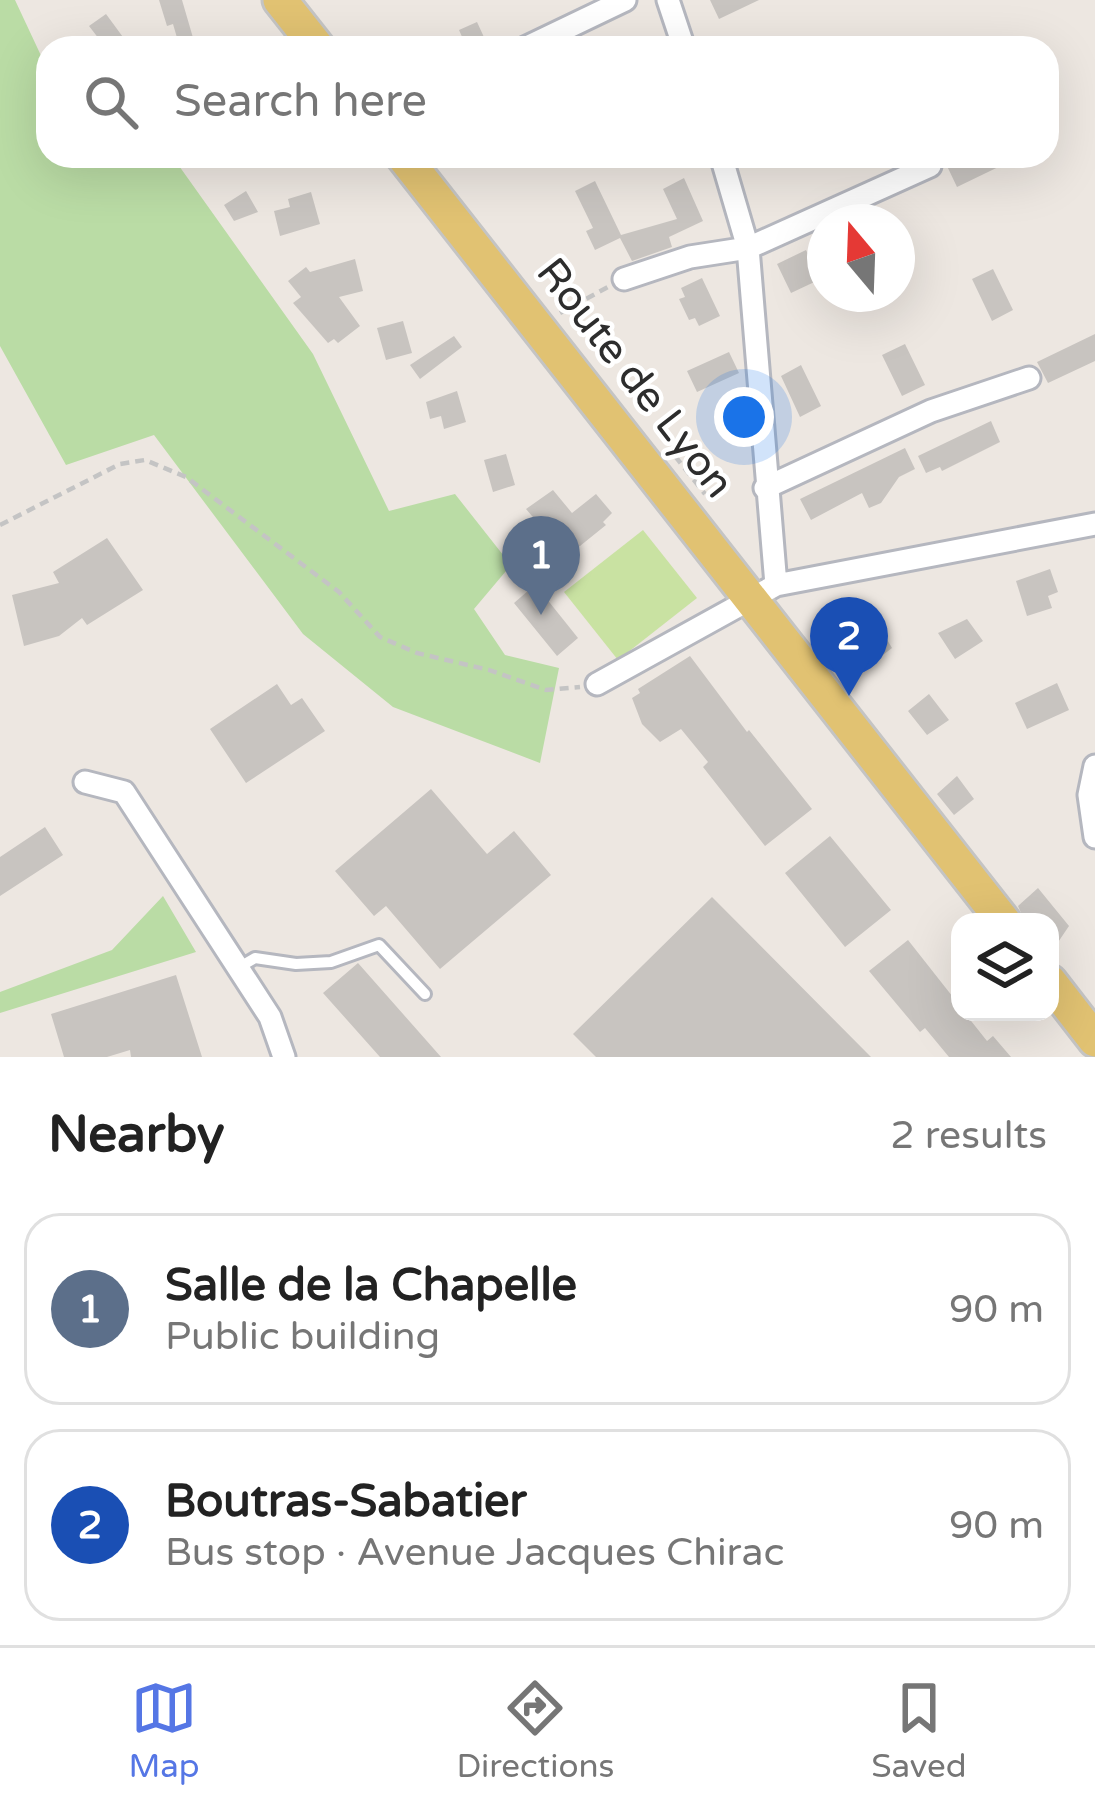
<!DOCTYPE html>
<html lang="en">
<head>
<meta charset="utf-8">
<style>
  :root { --surface:#fff; --page:#f2f2f2; --text:#222; --muted:#767676; --line:#e0e0e0; --accent:#5576e5 }
  body { margin:0; font-family:"Varela Round",sans-serif; background:var(--page); color:var(--text) }
  .controls { position:absolute; right:36px; bottom:36px; display:grid; overflow:hidden; border-radius:24px; box-shadow:0 12px 48px #0002 }
  .controls button { width:108px; height:108px; display:grid; place-items:center; padding:0; border:0; border-bottom:3px solid var(--line); background:var(--surface); color:var(--text); font:60px sans-serif }
  .compass { position:absolute; left:807px; top:204px; width:108px; height:108px; border-radius:50%; background:var(--surface); box-shadow:0 12px 48px #0002; rotate:341deg }
  .you { position:absolute; left:744px; top:417px; width:42px; height:42px; margin:-30px; border:9px solid #fff; border-radius:50%; background:#1a73e8; box-shadow:0 0 0 18px #1a73e833 }
  .badge { display:grid; place-items:center; width:78px; height:78px; border-radius:50%; background:var(--accent); color:#fff; font-size:39px; font-weight:700 }
  .pin { position:absolute; translate:-50% -99px; filter:drop-shadow(0 3px 6px #0008) }
  .pin::after { content:''; position:absolute; top:63px; width:42px; height:36px; background:inherit; clip-path:polygon(0 0,100% 0,50% 100%) }
  .list { margin:0; padding:0; list-style:none }
  h2 { display:flex; justify-content:space-between; align-items:center; height:156px; margin:0; padding:0 48px; font-size:51px }
  h2 small { font-size:39px; font-weight:400; color:var(--muted) }
  .list li { display:grid; grid-template-columns:78px 1fr auto; gap:36px; align-items:center; box-sizing:border-box; height:192px; margin:0 24px 24px; padding:0 24px; border:3px solid var(--line); border-radius:36px }
  .list b { display:block; font-size:45px; white-space:nowrap }
  .list p { margin:0; font-size:39px; white-space:nowrap; color:var(--muted) }
  .list em { font-size:39px; font-style:normal; color:var(--muted) }
  .icon { flex:none; width:66px; height:66px; fill:none; stroke:currentColor; stroke-width:2; stroke-linecap:round; stroke-linejoin:round }
  .map { position:relative; flex:none; width:1095px; height:1057px; overflow:hidden }
  .search { position:absolute; background:var(--surface); box-shadow:0 12px 48px #0002; left:36px; right:36px; top:36px; height:132px; display:flex; align-items:center; gap:30px; box-sizing:border-box; padding:0 42px; border-radius:36px; color:var(--muted); font-size:45px }
  .sheet { height:588px; background:var(--surface) }
  nav { display:flex; justify-content:space-around; align-items:center; box-sizing:border-box; height:168px; border-top:3px solid var(--line); background:var(--surface); font-size:33px; color:var(--muted) }
  nav a { display:grid; justify-items:center; gap:6px }
  nav .on { color:var(--accent) }
  .map>svg:first-child { display:block }
</style>
</head>
<body>
<div class="map">
<svg width="1095" height="1057" viewBox="0 0 1095 1057">
  <rect width="100%" height="100%" fill="#ede7e1"/>
  <path fill="#badca5" d="M 0,0 L 15,0 L 44,62 L 48,61 L 48,156 L 172,156 L 313,354 L 389,511 L 455,494 L 511,565 L 474,609 L 505,655 L 559,668 L 540,763 L 393,707 L 303,634 L 154,435 L 66,465 L 0,346 Z
    M 163,896 L 196,952 L 0,1013 L 0,992 L 112,950 Z"/>
  <path fill="#c9e2a2" d="M 643,530 L 697,598 L 618,660 L 564,592 Z"/>
  <path fill="#c8c4c0" d="M 159,0 L 182,0 L 196,48 L 180,48 L 173,24 L 167,26 Z
    M 710,0 L 759,0 L 719,19 Z
    M 106,14 L 131,48 L 106,48 L 89,26 Z
    M 477,22 L 489,48 L 467,48 L 459,30 Z
    M 968,156 L 1021,156 L 957,187 L 947,166 Z
    M 684,178 L 703,221 L 669,237 L 672,247 L 632,261 L 620,238 L 595,250 L 586,231 L 593,228 L 575,191 L 595,181 L 621,235 L 677,219 L 663,189 Z
    M 246,191 L 258,212 L 234,221 L 224,205 Z
    M 311,192 L 320,224 L 280,236 L 274,211 L 290,207 L 288,199 Z
    M 806,250 L 810,258 L 825,251 L 825,277 L 791,293 L 777,264 Z
    M 355,259 L 363,291 L 339,297 L 360,326 L 338,343 L 334,339 L 328,343 L 293,303 L 301,297 L 288,281 L 306,267 L 310,272 Z
    M 993,269 L 1013,310 L 992,321 L 972,279 Z
    M 702,278 L 720,316 L 699,326 L 695,318 L 689,320 L 679,299 L 685,297 L 681,288 Z
    M 403,321 L 412,353 L 386,360 L 377,328 Z
    M 1095,334 L 1095,361 L 1048,383 L 1037,362 Z
    M 454,336 L 462,347 L 420,379 L 410,365 Z
    M 905,344 L 925,385 L 902,396 L 882,355 Z
    M 729,352 L 739,373 L 697,392 L 687,371 Z
    M 801,365 L 821,406 L 800,417 L 781,376 Z
    M 457,391 L 466,422 L 444,429 L 441,416 L 430,419 L 426,402 Z
    M 991,421 L 1000,442 L 942,471 L 940,467 L 926,473 L 918,456 Z
    M 905,448 L 915,469 L 899,477 L 881,503 L 869,508 L 862,493 L 811,520 L 800,499 Z
    M 506,454 L 515,485 L 493,492 L 484,460 Z
    M 553,490 L 572,513 L 596,494 L 612,513 L 603,522 L 606,525 L 554,567 L 537,545 L 549,536 L 526,509 Z
    M 107,538 L 143,590 L 87,625 L 82,618 L 59,636 L 24,646 L 12,595 L 59,583 L 53,572 Z
    M 1050,569 L 1058,592 L 1048,596 L 1052,608 L 1027,616 L 1016,581 Z
    M 529,590 L 536,597 L 542,593 L 578,638 L 557,656 L 514,603 Z
    M 873,616 L 892,648 L 875,661 L 853,632 Z
    M 967,619 L 983,641 L 955,659 L 938,633 Z
    M 690,656 L 747,732 L 749,730 L 812,809 L 765,846 L 703,767 L 708,762 L 681,729 L 660,742 L 642,724 L 632,698 L 640,693 L 638,689 Z
    M 1057,683 L 1069,710 L 1027,729 L 1015,703 Z
    M 277,684 L 291,705 L 302,698 L 325,731 L 246,783 L 210,729 Z
    M 929,694 L 949,720 L 927,735 L 908,711 Z
    M 957,776 L 974,799 L 954,815 L 937,794 Z
    M 431,789 L 487,854 L 514,831 L 551,875 L 440,969 L 386,906 L 374,916 L 335,871 Z
    M 45,827 L 63,855 L 0,896 L 0,857 Z
    M 830,836 L 891,910 L 845,947 L 785,873 Z
    M 1038,888 L 1069,926 L 1050,954 L 1050,922 L 1025,922 L 1018,906 Z
    M 712,897 L 871,1057 L 596,1057 L 573,1034 Z
    M 908,940 L 960,1006 L 960,1012 L 964,1012 L 987,1041 L 993,1036 L 1011,1057 L 949,1057 L 925,1028 L 920,1032 L 869,971 Z
    M 358,963 L 441,1057 L 380,1057 L 323,993 Z
    M 176,975 L 202,1057 L 131,1057 L 130,1050 L 107,1057 L 64,1057 L 51,1014 Z"/>
  <g fill="none" stroke-linecap="round" stroke-linejoin="round">
    <g stroke="#b5b7bf" stroke-width="16">
      <path id="service" d="M 238,968 L 255,958 L 296,964 L 331,962 L 379,945 L 425,994"/>
    </g>
    <g stroke="#b5b7bf" stroke-width="27">
      <path id="minor" d="M 668,0 L 684,48
        M 525,48 L 625,0
        M 721,156 L 748,248 L 776,585
        M 624,279 L 690,257 L 748,248 L 930,166
        M 765,488 L 931,411 L 1029,378
        M 597,684 L 776,585 L 1095,524
        M 1095,766 L 1089,795 L 1095,837
        M 85,782 L 124,792 L 270,1017 L 284,1057"/>
    </g>
    <g stroke="#c4c4c4" stroke-width="39">
      <path id="primary" d="M 280,0 L 318,48
        M 403,156 L 1004,922
        M 1050,982 L 1095,1040"/>
    </g>
    <path stroke="#c4c4c4" stroke-width="4.5" stroke-dasharray="9 6" stroke-linecap="butt" d="M 560,313 L 608,287
      M 675,456 L 705,494
      M 0,525 L 120,464 L 145,460 L 186,477 L 339,592 L 380,637 L 417,653 L 489,670 L 546,690 L 580,687"/>
    <use href="#service" stroke="#fff" stroke-width="10"/>
    <use href="#minor" stroke="#fff" stroke-width="21"/>
    <use href="#primary" stroke="#e1c272" stroke-width="33"/>
  </g>
  <g text-anchor="middle" dominant-baseline="central" stroke-width="9" stroke-linejoin="round" paint-order="stroke">
    <g font-size="42" fill="#2d2d2d" stroke="#fff">
      <text transform="translate(635 378) rotate(52)">Route de Lyon</text>
    </g>
  </g>
</svg>
<div class="controls">
<button><svg class="icon" aria-label="layers" viewBox="0 0 24 24"><path d="M12 4l9 5-9 5-9-5zM3 14l9 5 9-5"/></svg></button>
</div>
<svg class="compass" viewBox="-18 -18 36 36"><path d="M0-13l5 13h-10z" fill="#e53935"/><path d="M0 13l5-13h-10z" fill="#767676"/></svg>
<div class="you"></div>
<div class="pin badge" style="left:541px;top:615px;background:#5c6f8a">1</div>
<div class="pin badge" style="left:849px;top:696px;background:#1a4fb4">2</div>
<div class="search"><svg class="icon" aria-label="search" viewBox="0 0 24 24"><circle cx="10" cy="10" r="6"/><path d="M15 15l6 6"/></svg>Search here</div>
</div>
<section class="sheet">
<h2>Nearby<small>2 results</small></h2>
<ul class="list">
<li><span class="badge" style="background:#5c6f8a">1</span><div><b>Salle de la Chapelle</b><p>Public building</p></div><em>90 m</em></li>
<li><span class="badge" style="background:#1a4fb4">2</span><div><b>Boutras-Sabatier</b><p>Bus stop · Avenue Jacques Chirac</p></div><em>90 m</em></li>
</ul>
</section>
<nav>
<a class="on"><svg class="icon" aria-label="map" viewBox="0 0 24 24"><path d="M3 6l6-2 6 2 6-2v14l-6 2-6-2-6 2zM9 4v14M15 6v14"/></svg>Map</a>
<a><svg class="icon" aria-label="directions" viewBox="0 0 24 24"><path d="M12 3l9 9-9 9-9-9zM9 14v-3h6M13 9l2 2-2 2"/></svg>Directions</a>
<a><svg class="icon" aria-label="saved" viewBox="0 0 24 24"><path d="M7 4h10v16l-5-4-5 4z"/></svg>Saved</a>
</nav>
</body>
</html>
